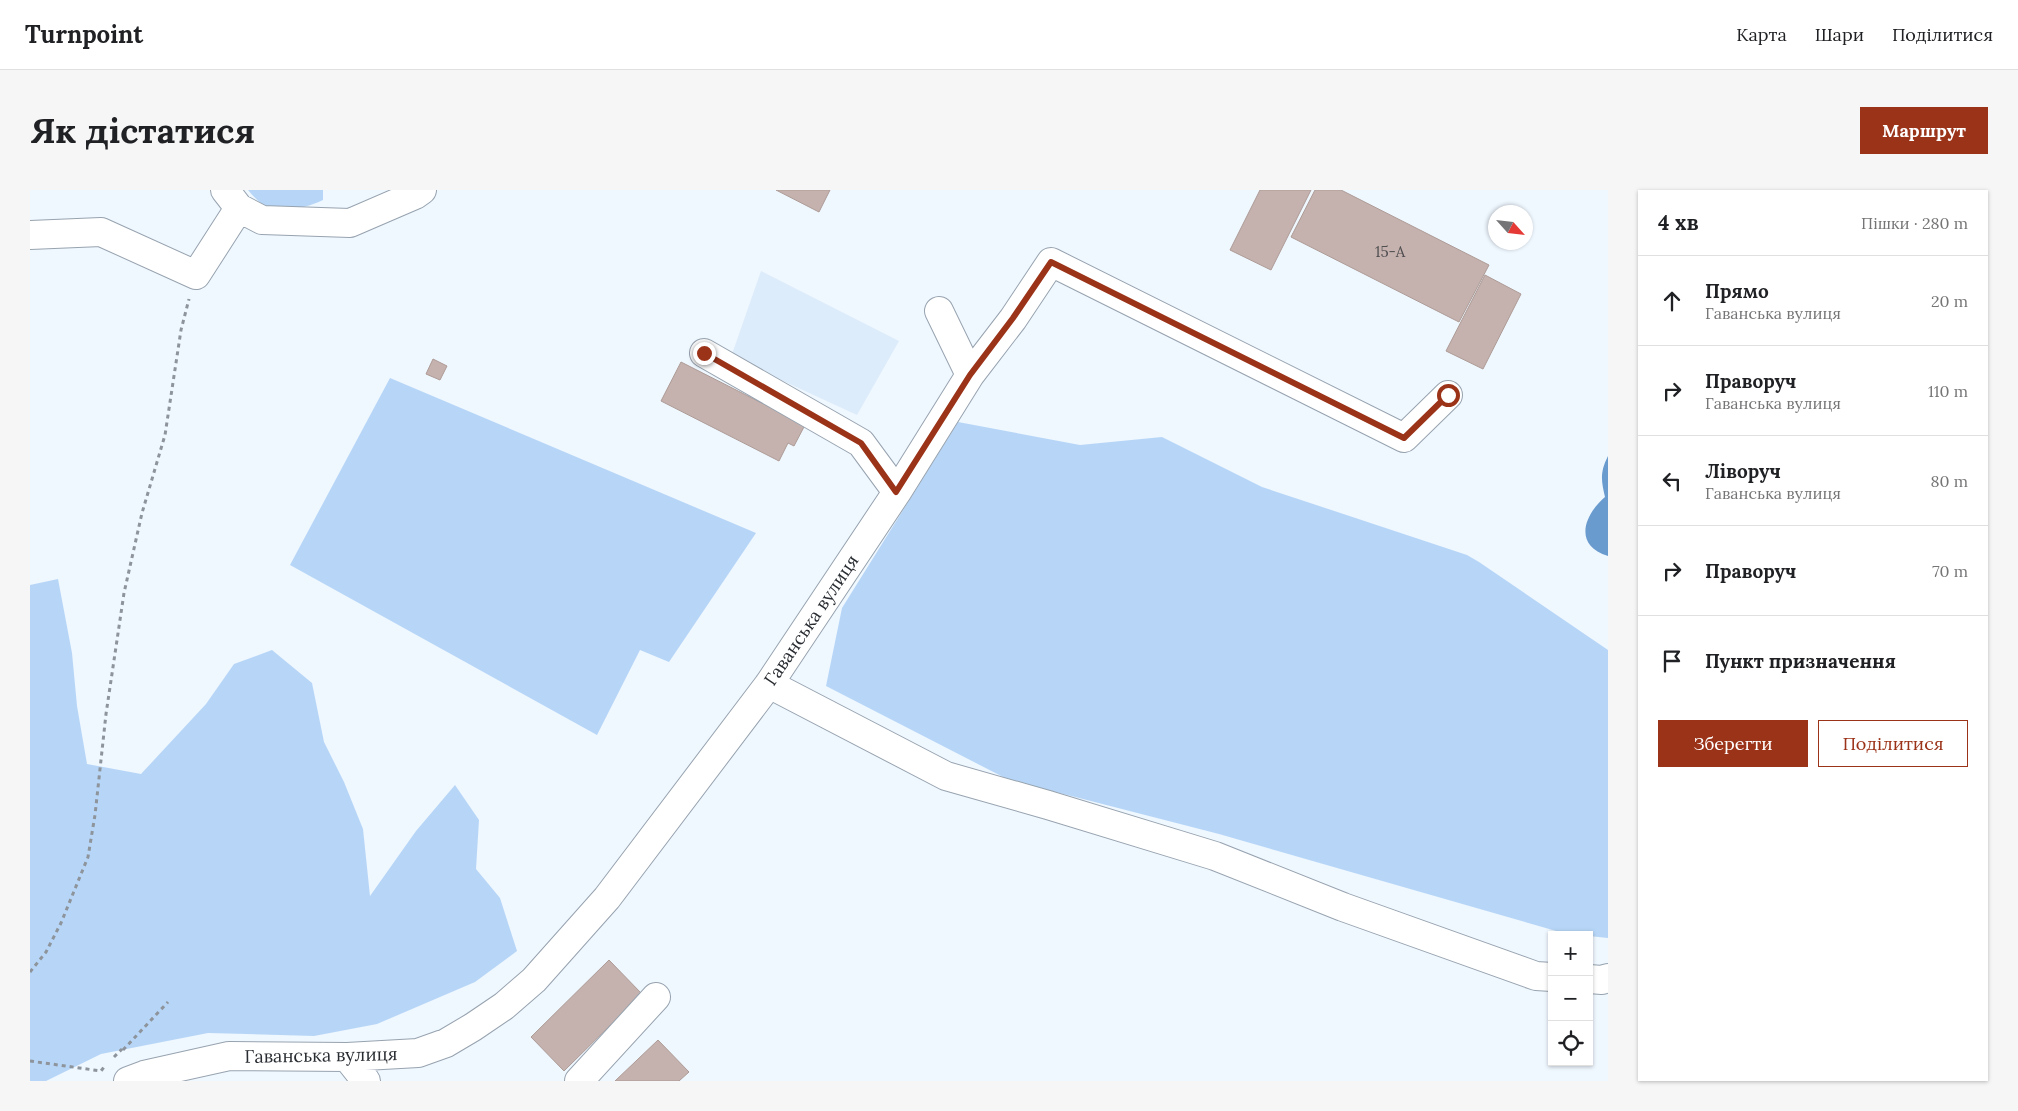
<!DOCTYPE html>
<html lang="uk">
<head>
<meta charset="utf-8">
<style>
  :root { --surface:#fff; --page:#f6f6f6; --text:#202124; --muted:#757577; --line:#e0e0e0; --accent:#9b3319 }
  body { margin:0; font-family:Lora,serif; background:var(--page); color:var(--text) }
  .controls { position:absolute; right:15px; bottom:15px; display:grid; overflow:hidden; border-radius:0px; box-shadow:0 1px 4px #0004 }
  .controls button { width:45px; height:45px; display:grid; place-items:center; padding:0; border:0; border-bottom:1px solid var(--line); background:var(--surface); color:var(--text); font:25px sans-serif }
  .compass { position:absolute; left:1458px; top:15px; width:45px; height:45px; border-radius:50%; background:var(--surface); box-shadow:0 1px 4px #0004; rotate:117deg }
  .stop { position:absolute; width:15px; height:15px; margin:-11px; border:4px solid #9b3319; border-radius:50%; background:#fff }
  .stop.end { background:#9b3319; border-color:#fff; box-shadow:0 1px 5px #0008 }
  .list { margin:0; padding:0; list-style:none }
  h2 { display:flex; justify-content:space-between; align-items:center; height:65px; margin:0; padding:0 20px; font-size:21px }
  h2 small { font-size:16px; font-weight:400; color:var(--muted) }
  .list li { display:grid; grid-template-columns:32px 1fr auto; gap:15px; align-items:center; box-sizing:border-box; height:90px; padding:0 20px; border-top:1px solid var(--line) }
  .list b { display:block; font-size:19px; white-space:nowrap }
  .list p { margin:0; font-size:16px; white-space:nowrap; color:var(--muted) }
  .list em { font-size:16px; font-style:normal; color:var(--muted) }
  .actions { display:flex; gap:10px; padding:15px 20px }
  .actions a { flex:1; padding:11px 0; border:1px solid var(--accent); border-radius:0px; text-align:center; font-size:18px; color:var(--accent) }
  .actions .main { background:var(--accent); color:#fff }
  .icon { flex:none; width:28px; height:28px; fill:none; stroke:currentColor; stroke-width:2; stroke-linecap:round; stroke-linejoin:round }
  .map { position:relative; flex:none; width:1578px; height:891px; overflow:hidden; border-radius:0px }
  header { display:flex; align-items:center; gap:30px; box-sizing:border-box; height:70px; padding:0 25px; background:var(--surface); border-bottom:1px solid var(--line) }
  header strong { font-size:24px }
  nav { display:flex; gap:28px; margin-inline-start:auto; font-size:18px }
  .intro { display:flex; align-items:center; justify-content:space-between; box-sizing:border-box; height:120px; padding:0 30px }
  h1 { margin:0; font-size:35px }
  .button { padding:12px 22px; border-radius:0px; background:var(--accent); color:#fff; font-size:18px; font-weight:700 }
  main { display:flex; gap:30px; padding:0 30px }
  aside { flex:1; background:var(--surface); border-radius:0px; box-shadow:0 1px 4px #0004 }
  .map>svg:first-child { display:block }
</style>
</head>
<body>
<header>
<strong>Turnpoint</strong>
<nav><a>Карта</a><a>Шари</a><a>Поділитися</a></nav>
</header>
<div class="intro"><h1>Як дістатися</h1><a class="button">Маршрут</a></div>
<main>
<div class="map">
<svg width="1578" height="891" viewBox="0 0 1578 891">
  <rect width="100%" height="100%" fill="#eff7ff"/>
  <path fill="#ddecfb" d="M 731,81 L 869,151 L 827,225 L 701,167 Z"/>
  <path fill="#b7d6f7" d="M 218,0 L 293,0 L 293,10 C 278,17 256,23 239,18 C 231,15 223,6 218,0 Z
    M 360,188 L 726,343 L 639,472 L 610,460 L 567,545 L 260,375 Z
    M 928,232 L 1050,255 L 1132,247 L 1232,297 L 1437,365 L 1449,372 L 1578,460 L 1578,748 L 1559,746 L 1559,745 L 1540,745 L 1189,644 L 979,590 L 796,496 L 812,418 Z
    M 28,389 L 42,463 L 47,516 L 57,574 L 111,584 L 176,514 L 204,474 L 242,460 L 282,493 L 294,552 L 314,592 L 333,639 L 340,706 L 386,641 L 425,595 L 449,630 L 446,679 L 470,708 L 487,761 L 445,792 L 347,834 L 284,846 L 178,843 L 71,864 L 16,891 L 0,891 L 0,395 Z"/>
  <path fill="#699bce" d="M 1578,266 L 1578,366 C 1543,355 1554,325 1575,307 C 1571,290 1570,282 1578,266 Z"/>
  <path fill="#c5b2ae" stroke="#ad9b96" d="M 746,0 L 800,0 L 789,22 Z
    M 1230,0 L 1281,0 L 1241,80 L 1200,60 Z
    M 1285,0 L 1311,0 L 1459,75 L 1429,132 L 1261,47 Z
    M 1455,85 L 1491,104 L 1453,179 L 1416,161 Z
    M 403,169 L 417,176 L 410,190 L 396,184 Z
    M 651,172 L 775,235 L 764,256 L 758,253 L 749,271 L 631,211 Z
    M 579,770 L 612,804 L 534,881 L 501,847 Z
    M 628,850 L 659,882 L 649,891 L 585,891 Z"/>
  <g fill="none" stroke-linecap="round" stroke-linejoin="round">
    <g stroke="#97a3af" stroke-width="30">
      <path id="minor" d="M 195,0 L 209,18
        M 0,45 L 71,42 L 166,85 L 209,18 L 232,30 L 320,33 L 385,5 L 392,0
        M 909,121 L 940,185
        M 674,163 L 831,253 L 867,302
        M 739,494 L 916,586 L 1018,615 L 1185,666 L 1313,717 L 1506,786 L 1522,787
        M 1559,789 L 1572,790 L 1578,788
        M 317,867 L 336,891
        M 98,891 L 114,885 L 199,866 L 317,867 L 388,863 L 416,853 L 443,837 L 474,816 L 504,790 L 577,708 L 739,494 L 867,302 L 940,185 L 983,129 L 1021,72 L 1374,248 L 1418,205
        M 549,891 L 626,807"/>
    </g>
    <path stroke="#8e949b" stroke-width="3" stroke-dasharray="4 4" stroke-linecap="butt" d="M 0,782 L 16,762 L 31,733 L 58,667 L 65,625 L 76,524 L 94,403 L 112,323 L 135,245 L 151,140 L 159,109
      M 93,860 L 138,812
      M 84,867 L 92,859
      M 0,871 L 71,881 L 74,877"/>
    <use href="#minor" stroke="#fff" stroke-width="28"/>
  </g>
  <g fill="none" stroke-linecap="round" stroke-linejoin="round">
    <path stroke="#9b3319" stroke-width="6" d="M 674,163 L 831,253 L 866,302 L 940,185 L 983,128 L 1021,72 L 1374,248 L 1418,205"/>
  </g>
  <g text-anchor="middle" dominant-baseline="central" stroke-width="5" stroke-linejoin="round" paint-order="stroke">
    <g font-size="15" fill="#504e51">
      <text x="1360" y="61">15-А</text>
    </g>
    <g font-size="18" fill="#292d32" stroke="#fff">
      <text transform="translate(781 430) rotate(-56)">Гаванська вулиця</text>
      <text transform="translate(291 865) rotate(-1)">Гаванська вулиця</text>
    </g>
  </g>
</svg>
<div class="controls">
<button>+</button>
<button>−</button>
<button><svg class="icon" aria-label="locate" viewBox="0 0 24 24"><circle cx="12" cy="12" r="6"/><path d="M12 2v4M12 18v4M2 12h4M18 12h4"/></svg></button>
</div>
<svg class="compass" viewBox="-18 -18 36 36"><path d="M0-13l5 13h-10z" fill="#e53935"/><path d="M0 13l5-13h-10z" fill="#757577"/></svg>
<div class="stop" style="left:1418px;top:205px"></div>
<div class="stop end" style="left:674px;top:163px"></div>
</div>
<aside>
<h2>4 хв<small>Пішки · 280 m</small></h2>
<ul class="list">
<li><svg class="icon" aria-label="ahead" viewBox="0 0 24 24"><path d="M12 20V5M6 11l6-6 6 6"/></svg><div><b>Прямо</b><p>Гаванська вулиця</p></div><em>20 m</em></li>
<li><svg class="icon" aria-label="right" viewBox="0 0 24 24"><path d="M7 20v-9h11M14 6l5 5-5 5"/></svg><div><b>Праворуч</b><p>Гаванська вулиця</p></div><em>110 m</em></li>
<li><svg class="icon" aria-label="left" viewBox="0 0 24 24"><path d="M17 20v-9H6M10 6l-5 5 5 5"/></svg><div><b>Ліворуч</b><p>Гаванська вулиця</p></div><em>80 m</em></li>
<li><svg class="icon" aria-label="right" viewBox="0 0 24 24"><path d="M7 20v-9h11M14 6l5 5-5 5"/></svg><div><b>Праворуч</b></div><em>70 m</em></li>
<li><svg class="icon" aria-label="arrive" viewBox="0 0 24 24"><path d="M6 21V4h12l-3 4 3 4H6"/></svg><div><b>Пункт призначення</b></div></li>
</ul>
<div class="actions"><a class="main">Зберегти</a><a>Поділитися</a></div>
</aside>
</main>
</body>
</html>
